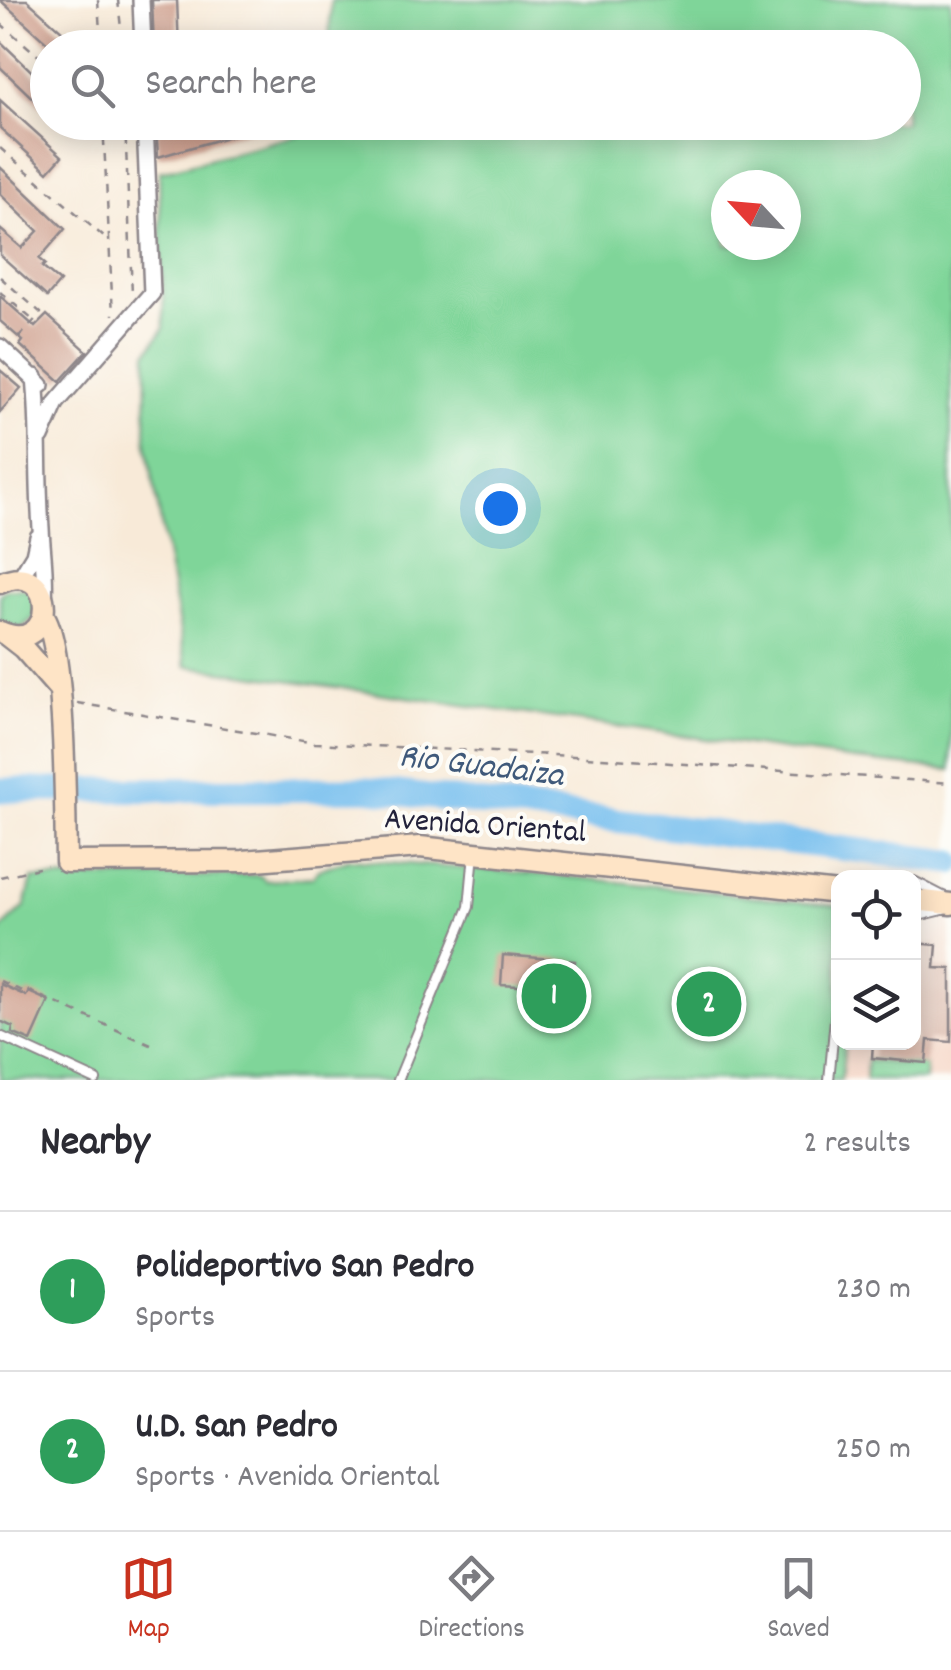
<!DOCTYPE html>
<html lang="en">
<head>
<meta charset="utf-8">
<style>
  :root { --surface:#fff; --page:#f7f7f7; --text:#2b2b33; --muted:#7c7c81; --line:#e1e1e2; --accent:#c8321e }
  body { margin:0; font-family:Dekko,sans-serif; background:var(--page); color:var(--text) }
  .controls { position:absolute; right:30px; bottom:30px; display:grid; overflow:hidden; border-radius:20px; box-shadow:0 5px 25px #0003 }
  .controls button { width:90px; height:90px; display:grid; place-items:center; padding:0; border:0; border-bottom:2px solid var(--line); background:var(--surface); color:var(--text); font:50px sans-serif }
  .compass { position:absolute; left:711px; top:170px; width:90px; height:90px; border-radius:50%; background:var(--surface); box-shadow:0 5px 25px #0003; rotate:296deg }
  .you { position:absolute; left:500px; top:508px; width:35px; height:35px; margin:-25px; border:8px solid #fff; border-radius:50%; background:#1a73e8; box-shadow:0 0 0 15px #1a73e833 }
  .badge { display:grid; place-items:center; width:65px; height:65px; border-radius:50%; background:var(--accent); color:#fff; font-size:32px; font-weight:700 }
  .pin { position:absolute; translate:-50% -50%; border:5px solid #fff; box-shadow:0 2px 10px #0006 }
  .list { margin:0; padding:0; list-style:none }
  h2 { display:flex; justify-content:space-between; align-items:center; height:130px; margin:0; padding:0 40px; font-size:42px }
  h2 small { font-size:32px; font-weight:400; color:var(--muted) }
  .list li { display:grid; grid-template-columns:65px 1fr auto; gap:30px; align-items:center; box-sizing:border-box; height:160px; padding:0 40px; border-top:2px solid var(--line) }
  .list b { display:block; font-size:38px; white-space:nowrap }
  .list p { margin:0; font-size:32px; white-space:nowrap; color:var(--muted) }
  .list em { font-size:32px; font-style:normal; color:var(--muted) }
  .icon { flex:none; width:55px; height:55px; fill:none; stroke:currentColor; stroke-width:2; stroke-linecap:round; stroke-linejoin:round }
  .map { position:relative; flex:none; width:951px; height:1080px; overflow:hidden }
  .search { position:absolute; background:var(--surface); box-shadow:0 5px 25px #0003; left:30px; right:30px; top:30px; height:110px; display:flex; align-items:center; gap:25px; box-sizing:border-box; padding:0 35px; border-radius:55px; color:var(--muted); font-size:38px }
  .sheet { height:450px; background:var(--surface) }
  nav { display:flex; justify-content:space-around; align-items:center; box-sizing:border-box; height:140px; border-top:2px solid var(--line); background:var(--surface); font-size:28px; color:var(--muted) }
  nav a { display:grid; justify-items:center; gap:5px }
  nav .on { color:var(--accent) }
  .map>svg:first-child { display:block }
</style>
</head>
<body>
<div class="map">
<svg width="951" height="1080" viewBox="0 0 951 1080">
  <rect width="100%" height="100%" fill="#fdfcf7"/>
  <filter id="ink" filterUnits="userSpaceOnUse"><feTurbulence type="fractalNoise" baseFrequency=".01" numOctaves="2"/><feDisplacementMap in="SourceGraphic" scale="20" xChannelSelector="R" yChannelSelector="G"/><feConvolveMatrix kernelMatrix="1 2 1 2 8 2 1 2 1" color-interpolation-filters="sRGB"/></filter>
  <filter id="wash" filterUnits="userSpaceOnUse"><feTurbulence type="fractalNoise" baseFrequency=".0048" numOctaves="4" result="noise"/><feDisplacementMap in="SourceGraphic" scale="40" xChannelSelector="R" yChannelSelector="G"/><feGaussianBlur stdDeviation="2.25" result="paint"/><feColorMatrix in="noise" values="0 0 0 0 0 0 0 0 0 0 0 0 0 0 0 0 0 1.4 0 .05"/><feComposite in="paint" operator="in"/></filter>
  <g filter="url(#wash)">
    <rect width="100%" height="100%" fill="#f8ead8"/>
    <path fill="#f5d3c2" d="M 951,917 L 951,1080 L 841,1080 L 845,1043 L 914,1042 L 914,925 Z"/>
    <path fill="#7fd599" stroke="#507c6a" stroke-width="2.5" fill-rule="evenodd" d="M 331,0 L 951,0 L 951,770 L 854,760 L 186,666 L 146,439 L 147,353 L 164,328 L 159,172 L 325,128 L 325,123 L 904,122 L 904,48 L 329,47 ZM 726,185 L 786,185 L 786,245 L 726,245 Z
      M 6,589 L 25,589 L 35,597 L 35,617 L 20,629 L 0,622 L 0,594 Z
      M 350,859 L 583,878 L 838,906 L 838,1042 L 845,1043 L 841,1080 L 0,1080 L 0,930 L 25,907 L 32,879 L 259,875 L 266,881 L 313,877 L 317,870 Z
      M 867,1060 L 926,1066 L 925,1080 L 865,1080 Z"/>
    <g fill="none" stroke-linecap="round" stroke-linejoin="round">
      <path stroke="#75beee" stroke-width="25" d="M 0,790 L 366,789 L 951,862"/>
    </g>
    <g id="blocks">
      <path fill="#ce9e8c" d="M 0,0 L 27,0 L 63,32 L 51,46 Z
        M 152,0 L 177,0 L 179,48 L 154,48 Z
        M 0,41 L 48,87 L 48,113 L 0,67 Z
        M 0,100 L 62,156 L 48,172 L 0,128 Z
        M 156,122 L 264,122 L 265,126 L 158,157 Z
        M 0,167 L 65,229 L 39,259 L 45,264 L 42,267 L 60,282 L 47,297 L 0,255 L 0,229 L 22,248 L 38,231 L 0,194 Z
        M 0,296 L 35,327 L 47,315 L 87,351 L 60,381 L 20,345 L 23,341 L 0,321 Z
        M 0,370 L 21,388 L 0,412 Z
        M 914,943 L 937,945 L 935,968 L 951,969 L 951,1042 L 928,1040 L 926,1063 L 872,1058 L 873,1042 L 914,1042 Z
        M 503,955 L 575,961 L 572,989 L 501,985 Z
        M 0,984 L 26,996 L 29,992 L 49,1001 L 31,1041 L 12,1033 L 13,1027 L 0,1021 Z"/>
    </g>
  </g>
  <g filter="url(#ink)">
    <use href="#blocks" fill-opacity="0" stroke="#8d868a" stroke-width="2.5"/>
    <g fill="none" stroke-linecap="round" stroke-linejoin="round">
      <g stroke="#8d868a" stroke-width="12">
        <path id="lane" d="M 914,881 L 943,896
          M 914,917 L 943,910
          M 0,1036 L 96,1080
          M 398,1080 L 469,907 L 474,853
          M 829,1080 L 838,988"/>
      </g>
      <g stroke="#8d868a" stroke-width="20">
        <path id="street" d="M 141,0 L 143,48
          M 0,347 L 41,385
          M 35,377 C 40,428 37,477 41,528 C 42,552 46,574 44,599
          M 41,437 L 56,403 L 152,293 L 145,122
          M 20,578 L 34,555 L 38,537"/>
      </g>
      <g stroke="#8d868a" stroke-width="25">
        <path id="secondary" d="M 0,583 C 58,556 59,658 0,632
          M 44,616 C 66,648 65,815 66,862 L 243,861 L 420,847 L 838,893
          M 5,634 L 23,648 L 58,688
          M 914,900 L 951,904"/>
      </g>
      <path stroke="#8d868a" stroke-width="2.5" stroke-dasharray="8 8" stroke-linecap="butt" d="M 98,0 L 101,48
        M 118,0 L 123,48
        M 0,23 L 48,64
        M 102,42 L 122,41
        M 103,122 L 113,315
        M 125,122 L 132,294
        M 0,148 L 105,238
        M 0,277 L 41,313 L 15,342
        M 0,292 L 33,320
        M 77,703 L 315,743 L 573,756 L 951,783
        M 0,877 L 47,866
        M 0,981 L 26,993 L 27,990 L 151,1045"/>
      <use href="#lane" stroke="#fff" stroke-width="8"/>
      <use href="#street" stroke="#fff" stroke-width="15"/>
      <use href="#secondary" stroke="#fee4c6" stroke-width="20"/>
    </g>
  </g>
  <g text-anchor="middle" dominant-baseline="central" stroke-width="8" stroke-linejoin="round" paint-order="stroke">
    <g font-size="32" fill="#22223b" stroke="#fdfcf7">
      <text transform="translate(485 828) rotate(4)">Avenida Oriental</text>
    </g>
    <g font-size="35" font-style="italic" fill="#3f597a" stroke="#fdfcf7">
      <text transform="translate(481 768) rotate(7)">Rio Guadaiza</text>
    </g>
  </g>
</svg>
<div class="controls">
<button><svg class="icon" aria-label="locate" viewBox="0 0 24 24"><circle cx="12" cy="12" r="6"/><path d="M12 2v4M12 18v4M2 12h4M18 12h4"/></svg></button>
<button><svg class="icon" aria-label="layers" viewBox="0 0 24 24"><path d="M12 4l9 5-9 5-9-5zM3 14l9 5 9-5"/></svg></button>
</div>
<svg class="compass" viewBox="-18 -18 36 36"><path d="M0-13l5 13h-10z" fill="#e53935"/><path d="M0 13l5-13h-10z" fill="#7c7c81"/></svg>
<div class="you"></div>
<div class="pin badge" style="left:554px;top:996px;background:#2e9e5b">1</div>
<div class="pin badge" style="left:709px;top:1004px;background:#2e9e5b">2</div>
<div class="search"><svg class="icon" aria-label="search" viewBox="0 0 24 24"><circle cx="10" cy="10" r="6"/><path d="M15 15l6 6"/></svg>Search here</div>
</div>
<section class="sheet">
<h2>Nearby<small>2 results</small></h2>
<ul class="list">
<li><span class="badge" style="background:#2e9e5b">1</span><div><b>Polideportivo San Pedro</b><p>Sports</p></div><em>230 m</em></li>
<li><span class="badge" style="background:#2e9e5b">2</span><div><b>U.D. San Pedro</b><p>Sports · Avenida Oriental</p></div><em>250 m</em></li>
</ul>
</section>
<nav>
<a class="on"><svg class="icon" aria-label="map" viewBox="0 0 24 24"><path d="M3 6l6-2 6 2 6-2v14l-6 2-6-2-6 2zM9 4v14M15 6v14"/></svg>Map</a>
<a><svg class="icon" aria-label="directions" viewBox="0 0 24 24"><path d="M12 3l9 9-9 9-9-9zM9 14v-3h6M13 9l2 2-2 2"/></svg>Directions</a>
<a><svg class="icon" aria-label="saved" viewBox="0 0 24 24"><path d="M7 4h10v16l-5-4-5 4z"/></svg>Saved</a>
</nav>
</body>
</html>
